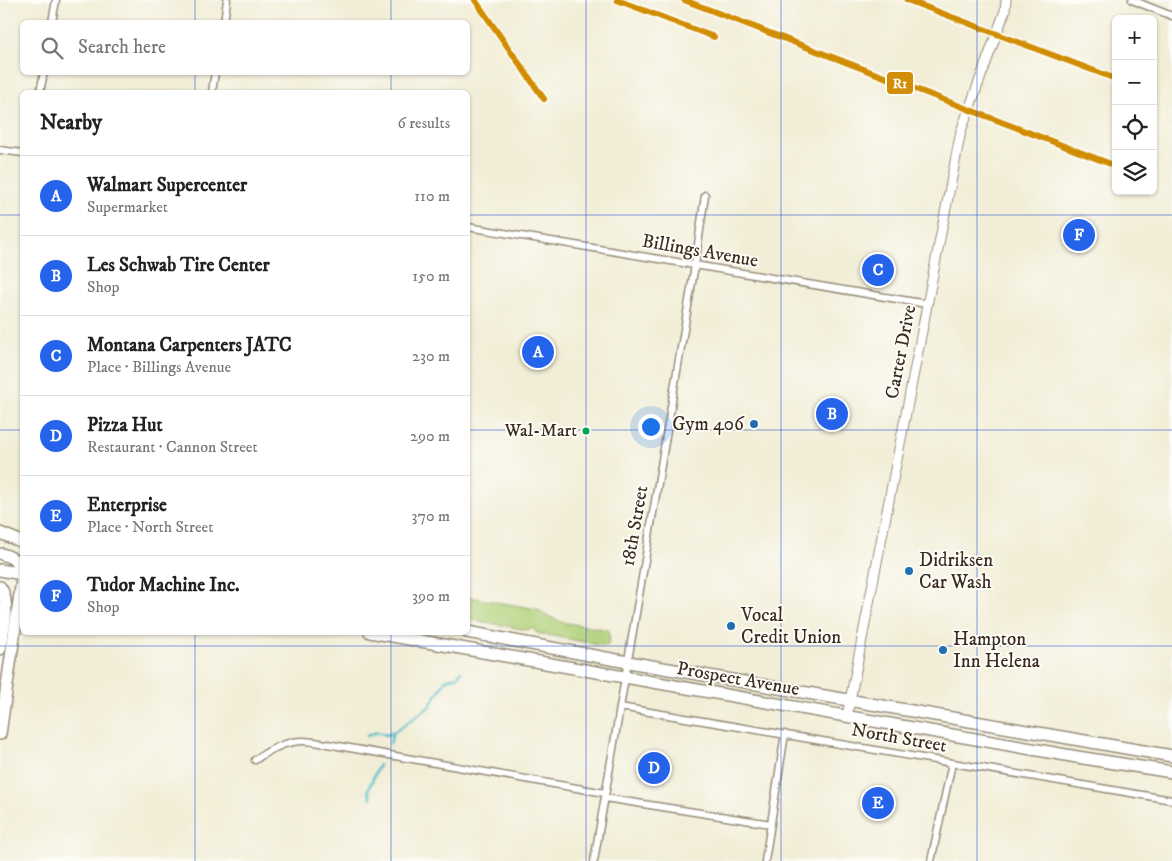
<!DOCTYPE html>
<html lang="en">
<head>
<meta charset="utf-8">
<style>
  :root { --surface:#fff; --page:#f6f6f6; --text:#222; --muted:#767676; --line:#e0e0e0; --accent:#2563eb }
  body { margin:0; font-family:"IM FELL DW Pica",serif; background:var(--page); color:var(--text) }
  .controls { position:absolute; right:15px; top:15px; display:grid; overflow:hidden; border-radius:8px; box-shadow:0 1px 4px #0004 }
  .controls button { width:45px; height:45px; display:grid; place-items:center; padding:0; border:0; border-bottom:1px solid var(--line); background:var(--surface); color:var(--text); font:25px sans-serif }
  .you { position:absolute; left:650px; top:426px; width:18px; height:18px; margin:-12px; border:4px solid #fff; border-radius:50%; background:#1a73e8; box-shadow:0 0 0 8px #1a73e833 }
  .badge { display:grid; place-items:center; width:32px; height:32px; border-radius:50%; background:var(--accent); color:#fff; font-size:16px; font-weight:700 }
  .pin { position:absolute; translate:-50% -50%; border:2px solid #fff; box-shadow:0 1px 5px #0006 }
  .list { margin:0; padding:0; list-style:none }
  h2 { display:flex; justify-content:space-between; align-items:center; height:65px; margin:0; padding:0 20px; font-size:21px }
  h2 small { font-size:16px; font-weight:400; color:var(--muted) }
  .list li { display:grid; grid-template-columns:32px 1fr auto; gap:15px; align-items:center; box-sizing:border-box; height:80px; padding:0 20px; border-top:1px solid var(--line) }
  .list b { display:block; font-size:19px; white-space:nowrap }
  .list p { margin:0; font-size:16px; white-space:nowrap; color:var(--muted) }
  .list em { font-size:16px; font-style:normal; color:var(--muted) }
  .icon { flex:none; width:28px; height:28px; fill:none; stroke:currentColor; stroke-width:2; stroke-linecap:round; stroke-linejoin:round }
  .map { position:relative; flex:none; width:1172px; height:861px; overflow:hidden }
  .search { position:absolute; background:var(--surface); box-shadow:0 1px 4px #0004; left:20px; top:20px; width:450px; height:55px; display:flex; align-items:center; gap:12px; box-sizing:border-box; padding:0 18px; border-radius:8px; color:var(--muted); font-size:19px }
  .panel { position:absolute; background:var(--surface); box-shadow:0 1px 4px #0004; left:20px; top:90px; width:450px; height:545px; border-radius:8px }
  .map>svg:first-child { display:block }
</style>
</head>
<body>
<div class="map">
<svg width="1172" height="861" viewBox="0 0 1172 861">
  <rect width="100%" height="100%" fill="#fdfcf7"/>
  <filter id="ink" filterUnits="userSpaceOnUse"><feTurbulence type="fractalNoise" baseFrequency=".02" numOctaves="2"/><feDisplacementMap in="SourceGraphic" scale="10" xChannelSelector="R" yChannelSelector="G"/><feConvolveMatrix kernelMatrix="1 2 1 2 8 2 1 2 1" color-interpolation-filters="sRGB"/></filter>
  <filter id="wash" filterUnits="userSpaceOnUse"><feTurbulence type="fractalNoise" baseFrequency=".0096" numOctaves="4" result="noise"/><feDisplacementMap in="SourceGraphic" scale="20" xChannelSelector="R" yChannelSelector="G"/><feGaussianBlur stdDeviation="1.12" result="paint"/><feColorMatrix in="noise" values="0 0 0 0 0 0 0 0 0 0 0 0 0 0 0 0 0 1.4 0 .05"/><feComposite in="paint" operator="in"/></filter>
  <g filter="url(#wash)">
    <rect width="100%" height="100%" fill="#f1edd6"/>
    <path fill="#b0d078" stroke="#767d4b" d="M 468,597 L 537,609 L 550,617 L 561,622 L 609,630 C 609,634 610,641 608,645 L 605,646 L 537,633 L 532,628 L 527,630 L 468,619 Z"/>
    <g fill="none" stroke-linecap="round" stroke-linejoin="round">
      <path stroke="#50bdca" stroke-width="2.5" d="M 367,736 L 377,732 L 387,735 L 393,733 L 429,707 L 446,680 L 458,676 L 461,671
        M 390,743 L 393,733
        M 371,798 L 368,790 L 379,765"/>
    </g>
  </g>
  <g filter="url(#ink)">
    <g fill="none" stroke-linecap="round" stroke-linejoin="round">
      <g stroke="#968c7a" stroke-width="9">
        <path id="street" d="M 1132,0 L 1172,16
          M 52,22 L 56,0
          M 224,22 L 227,0
          M 40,92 L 44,72
          M 212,92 L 215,72
          M 0,150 L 22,153
          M 468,227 L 927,304
          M 620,707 L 1172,800
          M 255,760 C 269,750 285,741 303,741 C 311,741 319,743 327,744 L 605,793
          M 605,798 L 771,824
          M 594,861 L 695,265 L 705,195
          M 765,861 L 785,734
          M 931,861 L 952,763"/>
      </g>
      <g stroke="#968c7a" stroke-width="11">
        <path id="secondary" d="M 847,716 L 961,131 L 1005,11 L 1006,0"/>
      </g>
      <g stroke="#968c7a" stroke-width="14">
        <path id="highway" d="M 0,533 L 22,542
          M 2,554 C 12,557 20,562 22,572
          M 0,570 L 22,574
          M 0,587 C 11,602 3,631 0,649
          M 370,632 L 1077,757 L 1172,772
          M 467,632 L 611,659 L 1172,756
          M 0,734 L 22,580"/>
      </g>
      <use href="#street" stroke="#fff" stroke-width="6"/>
      <use href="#secondary" stroke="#fff" stroke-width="9"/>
      <use href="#highway" stroke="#fff" stroke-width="11"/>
      <g stroke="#fdfcf7" stroke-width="10">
        <path id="rail-1" d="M 475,0 L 544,99
          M 617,0 L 714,37
          M 684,0 L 1116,166
          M 907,0 L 1116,79"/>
      </g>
      <use href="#rail-1" stroke="#d18d06" stroke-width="6"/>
    </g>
  </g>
  <path fill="none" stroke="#1d4ed8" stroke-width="1" stroke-opacity="0.55" d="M 195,0 L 195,22M 391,0 L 391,22M 586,0 L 586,861M 781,0 L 781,861M 977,0 L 977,861M 195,72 L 195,92M 391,72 L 391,92M 0,215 L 22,215M 468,215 L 1172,215M 0,430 L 22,430M 468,430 L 1172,430M 195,632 L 195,861M 391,632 L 391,861M 0,646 L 1172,646"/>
  <g fill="#1f6fb2" stroke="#fdfcf7" stroke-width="2">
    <circle cx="754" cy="424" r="5"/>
    <circle cx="909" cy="571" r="5"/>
    <circle cx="731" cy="626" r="5"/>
    <circle cx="943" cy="650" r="5"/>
  </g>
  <circle fill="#00a651" stroke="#fdfcf7" stroke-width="2" cx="586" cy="431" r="4.5"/>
  <g text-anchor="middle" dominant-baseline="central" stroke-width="4" stroke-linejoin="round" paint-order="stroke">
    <g font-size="18" fill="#3b2a1e" stroke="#fdfcf7" text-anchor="end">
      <text x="577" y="431">Wal-Mart</text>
    </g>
    <g font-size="19" fill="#3b2a1e" stroke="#fdfcf7">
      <text transform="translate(700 251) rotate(10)">Billings Avenue</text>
      <text transform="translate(901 352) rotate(-79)">Carter Drive</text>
      <text transform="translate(635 526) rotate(-80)">18th Street</text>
      <text transform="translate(738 679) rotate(10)">Prospect Avenue</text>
      <text transform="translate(899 738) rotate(10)">North Street</text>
    </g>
    <g font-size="19" fill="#3b2a1e" stroke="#fdfcf7" text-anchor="start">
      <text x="744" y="424" text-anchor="end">Gym 406</text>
      <text x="919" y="560">Didriksen<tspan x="919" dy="22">Car Wash</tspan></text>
      <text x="741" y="615">Vocal<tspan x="741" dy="22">Credit Union</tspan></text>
      <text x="953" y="639">Hampton<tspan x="953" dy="22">Inn Helena</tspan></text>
    </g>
  </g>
  <rect stroke="#fdfcf7" stroke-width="2" x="886" y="71" width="28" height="24" rx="5" fill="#d18d06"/>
  <g font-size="14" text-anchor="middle" font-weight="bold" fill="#fff">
    <text x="900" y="88">R1</text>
  </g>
</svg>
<div class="controls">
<button>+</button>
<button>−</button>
<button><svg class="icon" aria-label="locate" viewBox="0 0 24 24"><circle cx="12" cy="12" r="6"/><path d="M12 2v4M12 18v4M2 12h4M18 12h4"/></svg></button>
<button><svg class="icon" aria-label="layers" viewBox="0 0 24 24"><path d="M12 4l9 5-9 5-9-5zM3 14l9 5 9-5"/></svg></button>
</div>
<div class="you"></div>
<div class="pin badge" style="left:538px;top:352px">A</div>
<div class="pin badge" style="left:832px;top:414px">B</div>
<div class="pin badge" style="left:878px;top:270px">C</div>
<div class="pin badge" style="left:654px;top:768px">D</div>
<div class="pin badge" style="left:878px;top:803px">E</div>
<div class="pin badge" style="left:1079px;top:235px">F</div>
<div class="search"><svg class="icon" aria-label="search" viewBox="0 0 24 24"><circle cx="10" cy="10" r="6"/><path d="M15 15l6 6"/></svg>Search here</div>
<section class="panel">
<h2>Nearby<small>6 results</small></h2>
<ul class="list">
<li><span class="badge">A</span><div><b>Walmart Supercenter</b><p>Supermarket</p></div><em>110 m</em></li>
<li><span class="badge">B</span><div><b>Les Schwab Tire Center</b><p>Shop</p></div><em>150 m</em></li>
<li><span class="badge">C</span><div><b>Montana Carpenters JATC</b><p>Place · Billings Avenue</p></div><em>230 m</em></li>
<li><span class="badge">D</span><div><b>Pizza Hut</b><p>Restaurant · Cannon Street</p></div><em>290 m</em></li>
<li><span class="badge">E</span><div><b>Enterprise</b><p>Place · North Street</p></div><em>370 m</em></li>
<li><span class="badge">F</span><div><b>Tudor Machine Inc.</b><p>Shop</p></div><em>390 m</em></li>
</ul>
</section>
</div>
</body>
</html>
